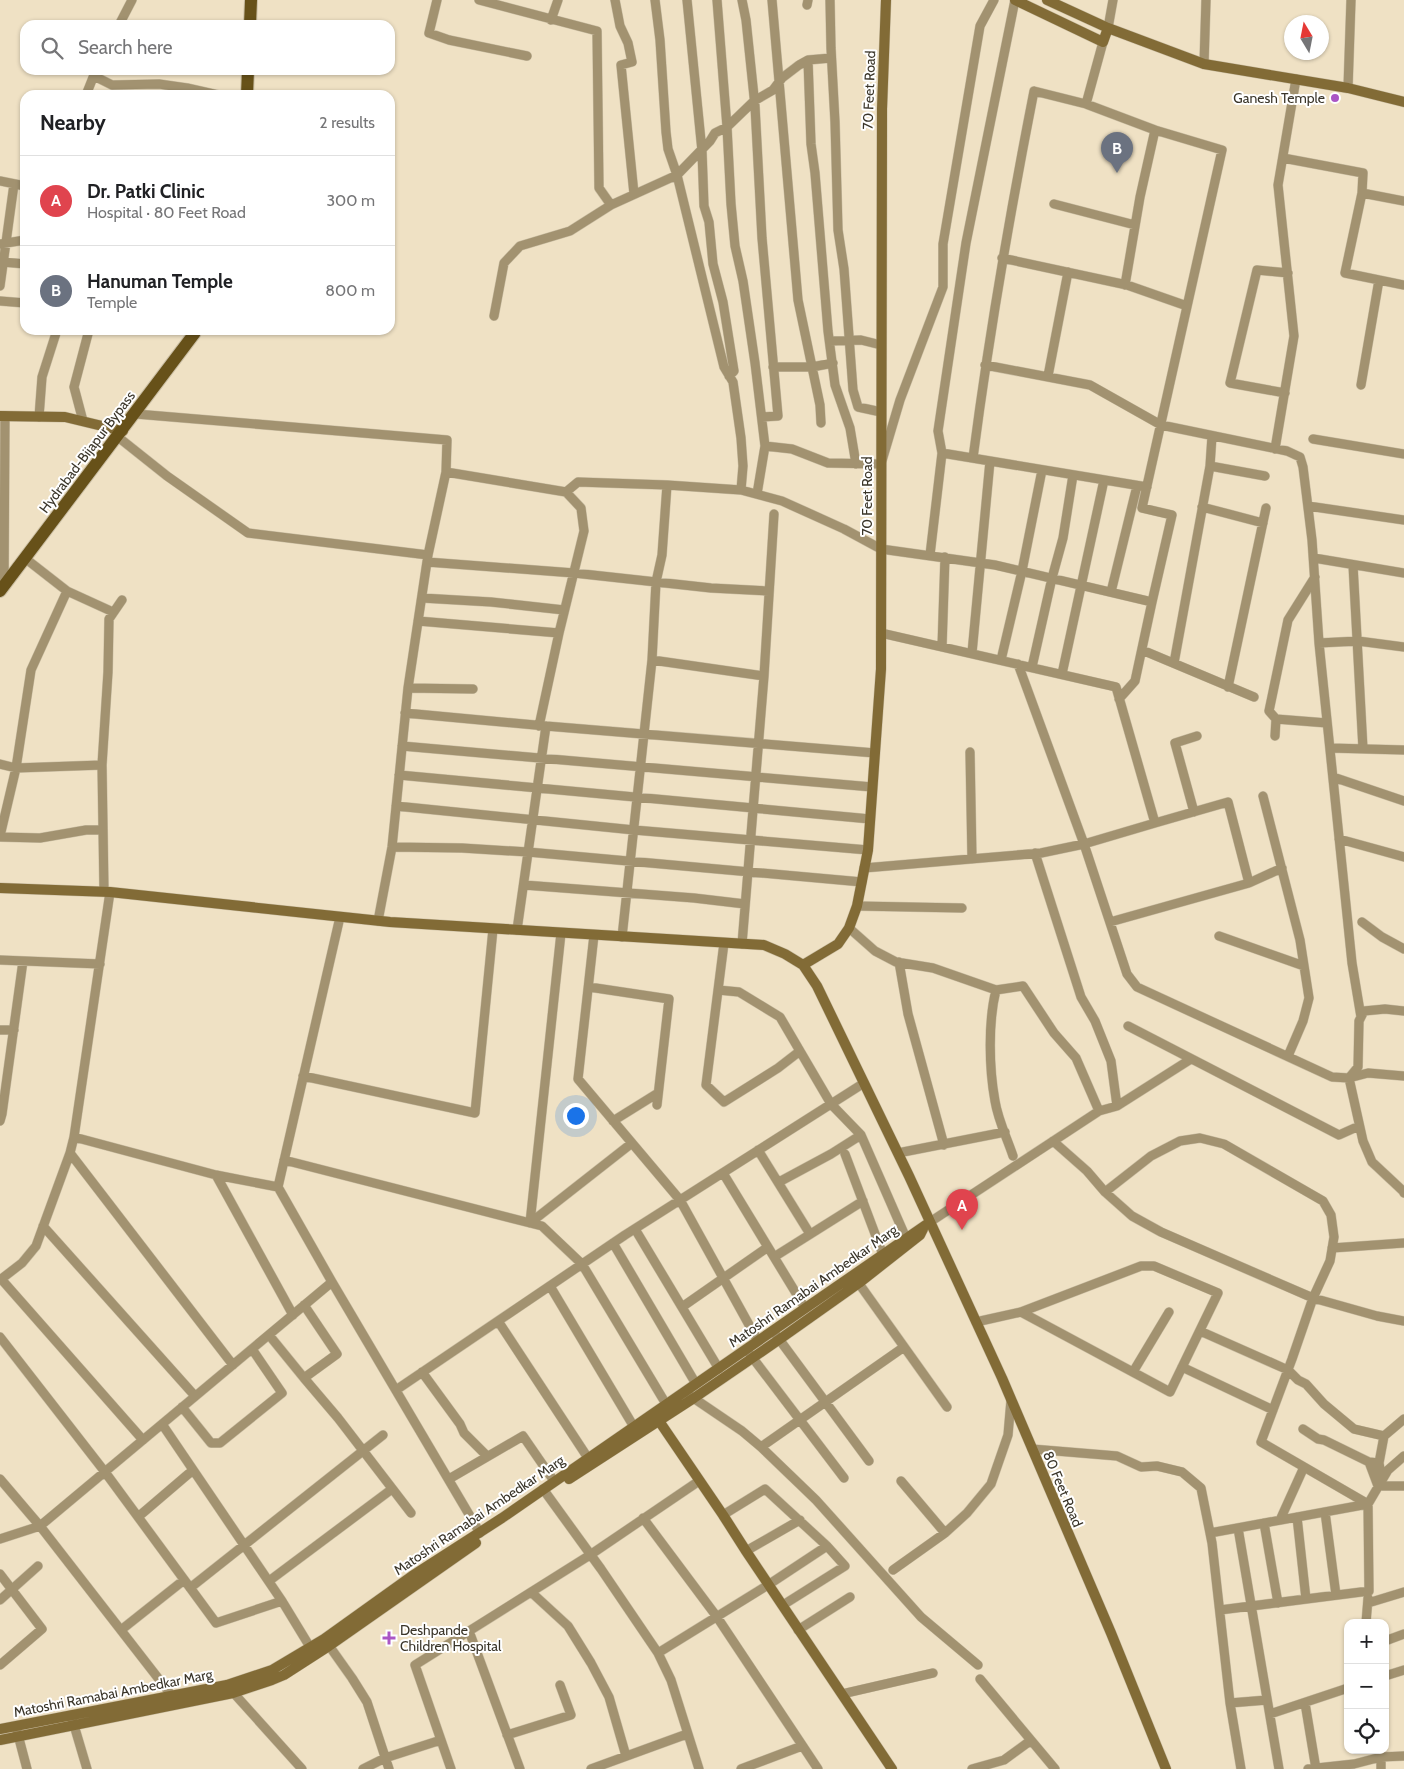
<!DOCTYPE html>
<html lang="en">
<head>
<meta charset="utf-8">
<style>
  :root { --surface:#fff; --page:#f6f6f6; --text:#202124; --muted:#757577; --line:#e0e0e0; --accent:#111827 }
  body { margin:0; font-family:Cabin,sans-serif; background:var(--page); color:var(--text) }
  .controls { position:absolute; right:15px; bottom:15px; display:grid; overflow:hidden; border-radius:10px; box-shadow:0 1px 4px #0004 }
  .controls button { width:45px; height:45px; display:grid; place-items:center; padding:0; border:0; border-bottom:1px solid var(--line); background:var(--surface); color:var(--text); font:25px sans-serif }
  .compass { position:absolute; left:1284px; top:15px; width:45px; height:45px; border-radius:50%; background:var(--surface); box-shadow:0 1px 4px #0004; rotate:350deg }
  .you { position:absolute; left:575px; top:1115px; width:18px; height:18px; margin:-12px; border:4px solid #fff; border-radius:50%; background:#1a73e8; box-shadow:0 0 0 8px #1a73e833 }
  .badge { display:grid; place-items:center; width:32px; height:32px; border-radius:50%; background:var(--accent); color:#fff; font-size:16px; font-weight:700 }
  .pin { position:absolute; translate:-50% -41px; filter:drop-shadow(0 1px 2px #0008) }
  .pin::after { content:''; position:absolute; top:26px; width:18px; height:15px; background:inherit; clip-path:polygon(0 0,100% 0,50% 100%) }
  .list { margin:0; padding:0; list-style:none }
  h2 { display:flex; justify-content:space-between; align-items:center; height:65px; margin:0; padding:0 20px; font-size:21px }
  h2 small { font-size:16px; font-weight:400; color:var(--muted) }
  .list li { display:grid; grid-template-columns:32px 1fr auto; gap:15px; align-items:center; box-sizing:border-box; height:90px; padding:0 20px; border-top:1px solid var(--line) }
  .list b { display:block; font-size:19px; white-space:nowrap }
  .list p { margin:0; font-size:16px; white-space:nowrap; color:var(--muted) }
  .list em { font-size:16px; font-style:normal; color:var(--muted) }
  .icon { flex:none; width:28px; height:28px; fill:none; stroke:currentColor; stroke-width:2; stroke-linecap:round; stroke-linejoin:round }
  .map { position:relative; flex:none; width:1404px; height:1769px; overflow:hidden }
  .search { position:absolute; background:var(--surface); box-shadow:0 1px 4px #0004; left:20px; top:20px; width:375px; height:55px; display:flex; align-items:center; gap:12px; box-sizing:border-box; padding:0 18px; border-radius:15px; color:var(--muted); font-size:19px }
  .panel { position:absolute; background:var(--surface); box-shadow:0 1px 4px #0004; left:20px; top:90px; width:375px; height:245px; border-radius:15px }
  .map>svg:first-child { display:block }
</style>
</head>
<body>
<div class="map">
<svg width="1404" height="1769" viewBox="0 0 1404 1769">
  <rect width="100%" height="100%" fill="#efe1c4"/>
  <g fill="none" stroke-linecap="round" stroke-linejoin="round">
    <g stroke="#cbbfa5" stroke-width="10">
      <path id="street" d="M 437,0 L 429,33 L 449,40 L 527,56
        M 479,0 L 597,31 L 599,188 L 611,205
        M 615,0 L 620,26 L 628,43 L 632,62 L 621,65 L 634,194
        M 655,0 L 660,40 L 666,132 L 668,149 L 677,175 L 724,367 L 733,382 L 741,438 L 743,466 L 741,490
        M 687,0 L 702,151 L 704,206 L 709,222 L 713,264 L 723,302 L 734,371 L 729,376
        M 717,0 L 727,127 L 731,204 L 735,246 L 743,281 L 755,363 L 765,446 L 757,494
        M 742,0 L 746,20 L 755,106 L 762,238 L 778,416 L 762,417
        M 772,0 L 798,300 L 820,405 L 821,423
        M 830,0 L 831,48 L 835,122 L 838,230 L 844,269 L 853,390 L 858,407 L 881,412
        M 807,5 L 808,0
        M 551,20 L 558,0
        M 119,25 L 132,0
        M 1108,28 L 1113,0
        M 808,60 L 811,144 L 815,173 L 828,331 L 835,385 L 850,428 L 856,464
        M 1204,64 L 1206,0
        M 94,76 L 112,85 L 159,84 L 187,88 L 218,95
        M 1348,88 L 1351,0
        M 86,95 L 96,70
        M 1086,104 L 1155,130
        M 1283,158 L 1363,173 L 1362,193 L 1404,201
        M 0,181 L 25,186
        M 1362,193 L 1345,273 L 1404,285
        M 1054,204 L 1135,225
        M 0,244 L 25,240
        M 1002,258 L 1127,285 L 1187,306
        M 3,262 L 25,264
        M 0,286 L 14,184
        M 0,301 L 25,303
        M 494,316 L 504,263 L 520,246 L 570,231 L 611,205 L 677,175 L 710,141 L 715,133 L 727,127 L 754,101 L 773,90 L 782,78 L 799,65 L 808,60 L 831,58
        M 830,341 L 861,340 L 881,345
        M 985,365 L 1090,385 L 1161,425 L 1287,451 L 1300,457 L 1303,467 L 1312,540 L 1319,643 L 1352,963 L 1361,1017
        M 773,367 L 812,367 L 833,363
        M 1048,376 L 1068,272
        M 1361,385 L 1379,280
        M 1285,393 L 1230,383 L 1257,270 L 1288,273
        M 136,414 L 447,440 L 446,472 L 428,555 L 408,688 L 392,847 L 378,921
        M 39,417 L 42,377 L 57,330
        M 83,421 L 74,387 L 89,330
        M 118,437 L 167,476 L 248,533 L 428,555
        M 1313,439 L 1404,454
        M 765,446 L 792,449 L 828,463 L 881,464 L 900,400 L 943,287 L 943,244 L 980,26 L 994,0
        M 1275,449 L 1294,336 L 1278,185 L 1296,79
        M 942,453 L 938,431 L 966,243 L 1015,0
        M 973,458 C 989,335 1010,213 1034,91 L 1086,104 L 1103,42
        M 1210,466 L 1212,436
        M 446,472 L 566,492 L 578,482 L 667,485 L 662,555 L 656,582 L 652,660
        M 667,485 L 741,490 L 782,501 L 844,529 L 881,549 L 995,565 L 1152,602
        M 1308,506 L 1404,520
        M 1202,507 L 1263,523
        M 930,555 L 942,453 L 1147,487
        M 1314,558 L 1404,573
        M 26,559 L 67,591 L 113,612
        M 427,562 L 574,573 L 711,588 L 769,591
        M 1353,565 L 1363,749
        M 4,587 L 5,416
        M 1111,592 L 1137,486
        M 422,598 L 491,602 L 564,610
        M 418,621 L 559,633 L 584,531 L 581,508 L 566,492
        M 1319,643 L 1358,641 L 1404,647
        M 942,647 L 945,557
        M 1142,650 L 1254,697
        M 972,653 L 990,461
        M 1001,660 L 1022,571 L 1042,470
        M 1174,663 L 1210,466 L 1265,476
        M 1018,664 L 1084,844 L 1127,974 L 1137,987 L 1332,1077 L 1349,1078 L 1358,1067 L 1359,1021 L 1364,1011 L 1385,1009 L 1404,1011
        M 1032,667 L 1052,578 L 1063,538 L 1073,475
        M 1062,674 L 1104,480
        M 1228,687 L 1266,508
        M 408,688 L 473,689
        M 1119,699 L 1135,681 L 1152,602 L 1172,515 L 1142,508 L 1222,150 L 1155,130 L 1140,197 L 1125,285
        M 405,713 L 546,726 L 875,753
        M 1276,719 L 1269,711 L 1288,620 L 1315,577
        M 539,726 L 559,633
        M 1275,736 L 1276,719 L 1327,723
        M 402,746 L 872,787
        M 1330,748 L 1404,750
        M 970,752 L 972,859
        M 0,764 L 16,768 L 102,765
        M 399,775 L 870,819
        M 1333,777 L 1404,801
        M 1263,796 L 1300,940 L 1309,998 L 1303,1021 L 1288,1056
        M 396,806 L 634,830 L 868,850
        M 1194,812 L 1175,743 L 1197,736
        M 0,836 L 16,768 L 31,670 L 67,591
        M 0,837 L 40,838 L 86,830 L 103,830
        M 1339,839 L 1404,857
        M 392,847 L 462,848 L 528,852 L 862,882
        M 1035,853 L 1081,997 L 1095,1021 L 1111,1061 L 1117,1106 L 1099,1111
        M 864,868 L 1041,853 L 1084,844 L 1155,823 L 1116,687 L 881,633
        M 1249,883 L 1282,868
        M 524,885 L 694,898 L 745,904
        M 104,891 L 102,765 L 108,672 L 109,619 L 122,600
        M 857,906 L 962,908
        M 340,917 L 278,1187 L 332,1282 L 480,1533
        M 1110,922 L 1249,883 L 1228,802 L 1155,823
        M 1362,922 L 1382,937 L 1404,949
        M 849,928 L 875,951 L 896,962 L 933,968 L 996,990 L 1023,986 L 1054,1033 L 1076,1058 L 1099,1111 L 930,1222
        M 517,930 L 546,726
        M 594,935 L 578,1079 L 680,1200 L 758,1341
        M 1219,936 L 1304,966
        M 622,937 L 652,660 L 764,676
        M 724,943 L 706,1085 L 724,1102 L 778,1068 L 800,1051
        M 742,944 L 764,676 L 774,514
        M 0,960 L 100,964
        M 899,962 L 908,1014 L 944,1145
        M 589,987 L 669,999 L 657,1105
        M 718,990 L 739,992 L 780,1017 L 831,1104 L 861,1135 L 906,1238
        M 996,990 C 988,1022 989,1068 995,1101 C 998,1120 1007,1138 1013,1156
        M 1128,1026 L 1339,1135 L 1359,1126
        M 0,1030 L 14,1030
        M 303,1076 L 475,1113 L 493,929
        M 1404,1076 L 1368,1073 L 1349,1078 L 1363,1141 L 1372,1162 L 1403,1191 L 1404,1193
        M 1117,1106 L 1191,1059
        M 0,1121 L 2,1114 L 23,961
        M 613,1121 L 658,1093
        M 74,1137 L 216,1175 L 278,1187
        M 1053,1141 L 1087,1171 L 1105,1192 L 1132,1216 L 1161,1232 L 1313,1298 L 1377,1316 L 1404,1321
        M 758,1150 L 810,1234
        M 70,1153 L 233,1365
        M 898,1153 L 1005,1132
        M 845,1154 L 883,1255
        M 284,1160 L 542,1226 L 582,1264 L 666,1404
        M 723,1173 L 805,1308
        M 216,1175 L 293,1315
        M 779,1182 L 831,1154 L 861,1135
        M 1105,1192 L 1151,1156 L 1180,1141 L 1200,1138 L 1224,1144 L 1323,1201 L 1331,1215 L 1334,1237 L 1330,1261 L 1313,1298 L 1292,1359 L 1261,1442 L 1368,1504 L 1388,1470 L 1404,1456
        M 530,1223 L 561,933
        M 530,1223 L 632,1143
        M 43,1226 L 195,1396
        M 635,1229 L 719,1369
        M 613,1243 L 696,1384
        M 1332,1248 L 1404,1243
        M 774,1257 L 863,1201
        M 855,1278 L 947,1407
        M 0,1280 L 22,1263 L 36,1246 L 70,1153 L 74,1137 L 110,892
        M 2,1280 L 143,1440
        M 550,1286 L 634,1427
        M 682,1307 L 768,1247
        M 498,1321 L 588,1458
        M 976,1322 L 1021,1312 L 1141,1266 L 1154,1266 L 1218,1293 L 1170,1392 L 1021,1312
        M 1200,1331 L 1288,1370 L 1298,1380 L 1306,1384 L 1324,1404 L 1354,1429 L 1384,1436
        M 269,1335 L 304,1378 L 337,1354 L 304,1305
        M 776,1335 L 869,1461
        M 0,1337 L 105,1472 L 216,1623 L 282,1601 L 310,1647
        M 749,1353 L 844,1478
        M 1182,1367 L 1273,1410
        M 422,1372 L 460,1424 L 464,1433 L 487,1456
        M 1133,1372 L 1169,1312
        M 304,1378 L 338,1418 L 411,1513
        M 396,1390 L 625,1235 L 864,1083
        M 689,1395 L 742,1431 L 761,1447 L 816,1500 L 921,1617 L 978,1665
        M 182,1407 L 211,1443 L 220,1443 L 282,1393 L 252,1349
        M 162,1424 L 282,1601
        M 1303,1429 L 1318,1439 L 1324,1440 L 1369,1462 L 1379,1463
        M 761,1447 L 904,1347
        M 1032,1449 L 1117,1456 L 1141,1467 L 1157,1466 L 1182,1472 L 1201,1488 L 1212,1543 L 1230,1703 L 1241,1769
        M 1369,1462 L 1378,1486 L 1404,1486
        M 0,1479 L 40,1526 L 172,1696
        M 449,1479 L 523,1436 L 554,1481
        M 1382,1480 L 1379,1463 L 1384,1436 L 1404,1419
        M 901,1481 L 945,1533
        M 543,1489 L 601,1569 L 658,1653 L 671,1680 L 699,1769
        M 1325,1512 L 1336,1595
        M 723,1515 L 765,1489 L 827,1546 L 845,1566 L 783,1605
        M 138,1517 L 193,1470
        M 1297,1517 L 1306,1599
        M 643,1518 L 717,1617 L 818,1769
        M 1280,1520 L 1304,1467
        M 1264,1523 L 1278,1603
        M 1238,1528 L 1279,1769
        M 1210,1533 L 1368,1504 L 1369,1591 L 1220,1610
        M 0,1539 L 40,1526 L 332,1282
        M 746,1551 L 800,1520
        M 893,1570 L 945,1533 L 967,1513 L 991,1484 L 1008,1435 L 1011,1400
        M 0,1574 L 42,1629 L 0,1665
        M 269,1581 L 392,1489
        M 190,1588 L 383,1435
        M 531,1592 L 568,1626 L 591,1663 L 609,1697 L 626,1756
        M 0,1600 L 38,1566
        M 1368,1603 L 1404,1592
        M 1366,1623 L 1368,1598
        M 121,1630 L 184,1580
        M 798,1630 L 850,1597
        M 469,1631 L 520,1769
        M 325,1640 L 352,1678 L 367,1702 L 389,1769
        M 1385,1641 L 1404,1634
        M 658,1653 L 768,1585 L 827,1546
        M 1385,1676 L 1404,1670
        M 980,1679 L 1055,1769
        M 230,1689 L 302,1769
        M 842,1694 L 933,1673
        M 1230,1703 L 1267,1700
        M 1305,1703 L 1316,1769
        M 1270,1714 L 1348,1688
        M 71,1715 L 87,1769
        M 17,1731 L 27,1769
        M 507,1735 L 571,1715 L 560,1685
        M 1381,1757 L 1381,1769
        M 363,1769 L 385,1758 L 441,1740
        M 451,1769 L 415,1665 L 590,1555 L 699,1481
        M 591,1769 L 687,1734
        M 741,1769 L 802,1746
        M 972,1769 L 1004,1760 L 1030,1741
        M 1308,1769 L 1354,1764 L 1381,1757 L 1404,1756"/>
    </g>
    <g stroke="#cbbfa5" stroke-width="11">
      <path id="secondary" d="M 1015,0 L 1103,42 L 1108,28
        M 1047,0 L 1108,28 L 1204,64 L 1348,88 L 1404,102
        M 0,416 L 65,417 L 123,431
        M 0,888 L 110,892 L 390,922 L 764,945 L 785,954 L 803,965 L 817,986 L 909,1176 L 1002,1378 L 1111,1633 L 1166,1769
        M 803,965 L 838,944 L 849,928 L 857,906 L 868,850 L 881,669 L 882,109 L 886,0
        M 655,1415 L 723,1515 L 746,1551 L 892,1769
        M 569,1479 L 694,1398 L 780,1339 L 859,1283 L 920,1235 L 923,1229
        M 0,1729 L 227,1685 L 272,1670 L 324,1639 L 412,1576 L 502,1518 L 930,1222
        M 0,1740 L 233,1693 L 272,1680 L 284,1675 L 329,1646 L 476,1543"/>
    </g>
    <g stroke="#cbbfa5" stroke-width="14">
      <path id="primary" d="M 250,25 L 251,0
        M 247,95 L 248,70
        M 0,591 L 194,334 L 196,330"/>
    </g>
    <use href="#street" stroke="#a29270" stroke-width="9"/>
    <use href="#secondary" stroke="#826b36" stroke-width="10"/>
    <use href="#primary" stroke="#675119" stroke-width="12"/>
  </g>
  <g fill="#aa56c5" stroke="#fff" stroke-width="2">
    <circle cx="1335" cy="98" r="5"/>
    <path d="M386.5 1630.5h5v5h5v5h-5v5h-5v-5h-5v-5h5z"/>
  </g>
  <g text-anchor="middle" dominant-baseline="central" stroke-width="4" stroke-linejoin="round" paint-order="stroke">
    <g font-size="14" fill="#3a3529" stroke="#fff">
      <text transform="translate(869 90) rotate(-88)">70 Feet Road</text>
      <text transform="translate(87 452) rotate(-53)">Hydrabad-Bijapur Bypass</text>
      <text transform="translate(867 496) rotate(-90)">70 Feet Road</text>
      <text transform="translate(813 1286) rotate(-35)">Matoshri Ramabai Ambedkar Marg</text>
      <text transform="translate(1063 1489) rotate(67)">80 Feet Road</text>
      <text transform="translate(479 1515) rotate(-34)">Matoshri Ramabai Ambedkar Marg</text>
      <text transform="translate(113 1693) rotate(-11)">Matoshri Ramabai Ambedkar Marg</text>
    </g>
    <g font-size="14" fill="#3a3529" stroke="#fff" text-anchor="end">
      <text x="1325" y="98">Ganesh Temple</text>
      <text x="400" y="1630" text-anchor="start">Deshpande<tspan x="400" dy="16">Children Hospital</tspan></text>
    </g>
  </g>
</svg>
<div class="controls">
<button>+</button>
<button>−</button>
<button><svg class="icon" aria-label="locate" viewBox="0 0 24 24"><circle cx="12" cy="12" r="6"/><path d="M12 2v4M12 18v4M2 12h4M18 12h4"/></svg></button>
</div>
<svg class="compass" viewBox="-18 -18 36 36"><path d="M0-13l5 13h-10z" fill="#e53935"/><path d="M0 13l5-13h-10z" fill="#757577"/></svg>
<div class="you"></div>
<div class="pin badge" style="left:962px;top:1230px;background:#e0444e">A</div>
<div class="pin badge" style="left:1117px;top:173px;background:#6b7280">B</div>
<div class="search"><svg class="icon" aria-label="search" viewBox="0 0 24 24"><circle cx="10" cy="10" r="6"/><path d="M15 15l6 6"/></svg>Search here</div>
<section class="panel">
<h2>Nearby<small>2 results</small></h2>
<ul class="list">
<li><span class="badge" style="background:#e0444e">A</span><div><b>Dr. Patki Clinic</b><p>Hospital · 80 Feet Road</p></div><em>300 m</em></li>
<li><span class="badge" style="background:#6b7280">B</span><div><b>Hanuman Temple</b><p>Temple</p></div><em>800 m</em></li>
</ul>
</section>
</div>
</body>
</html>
